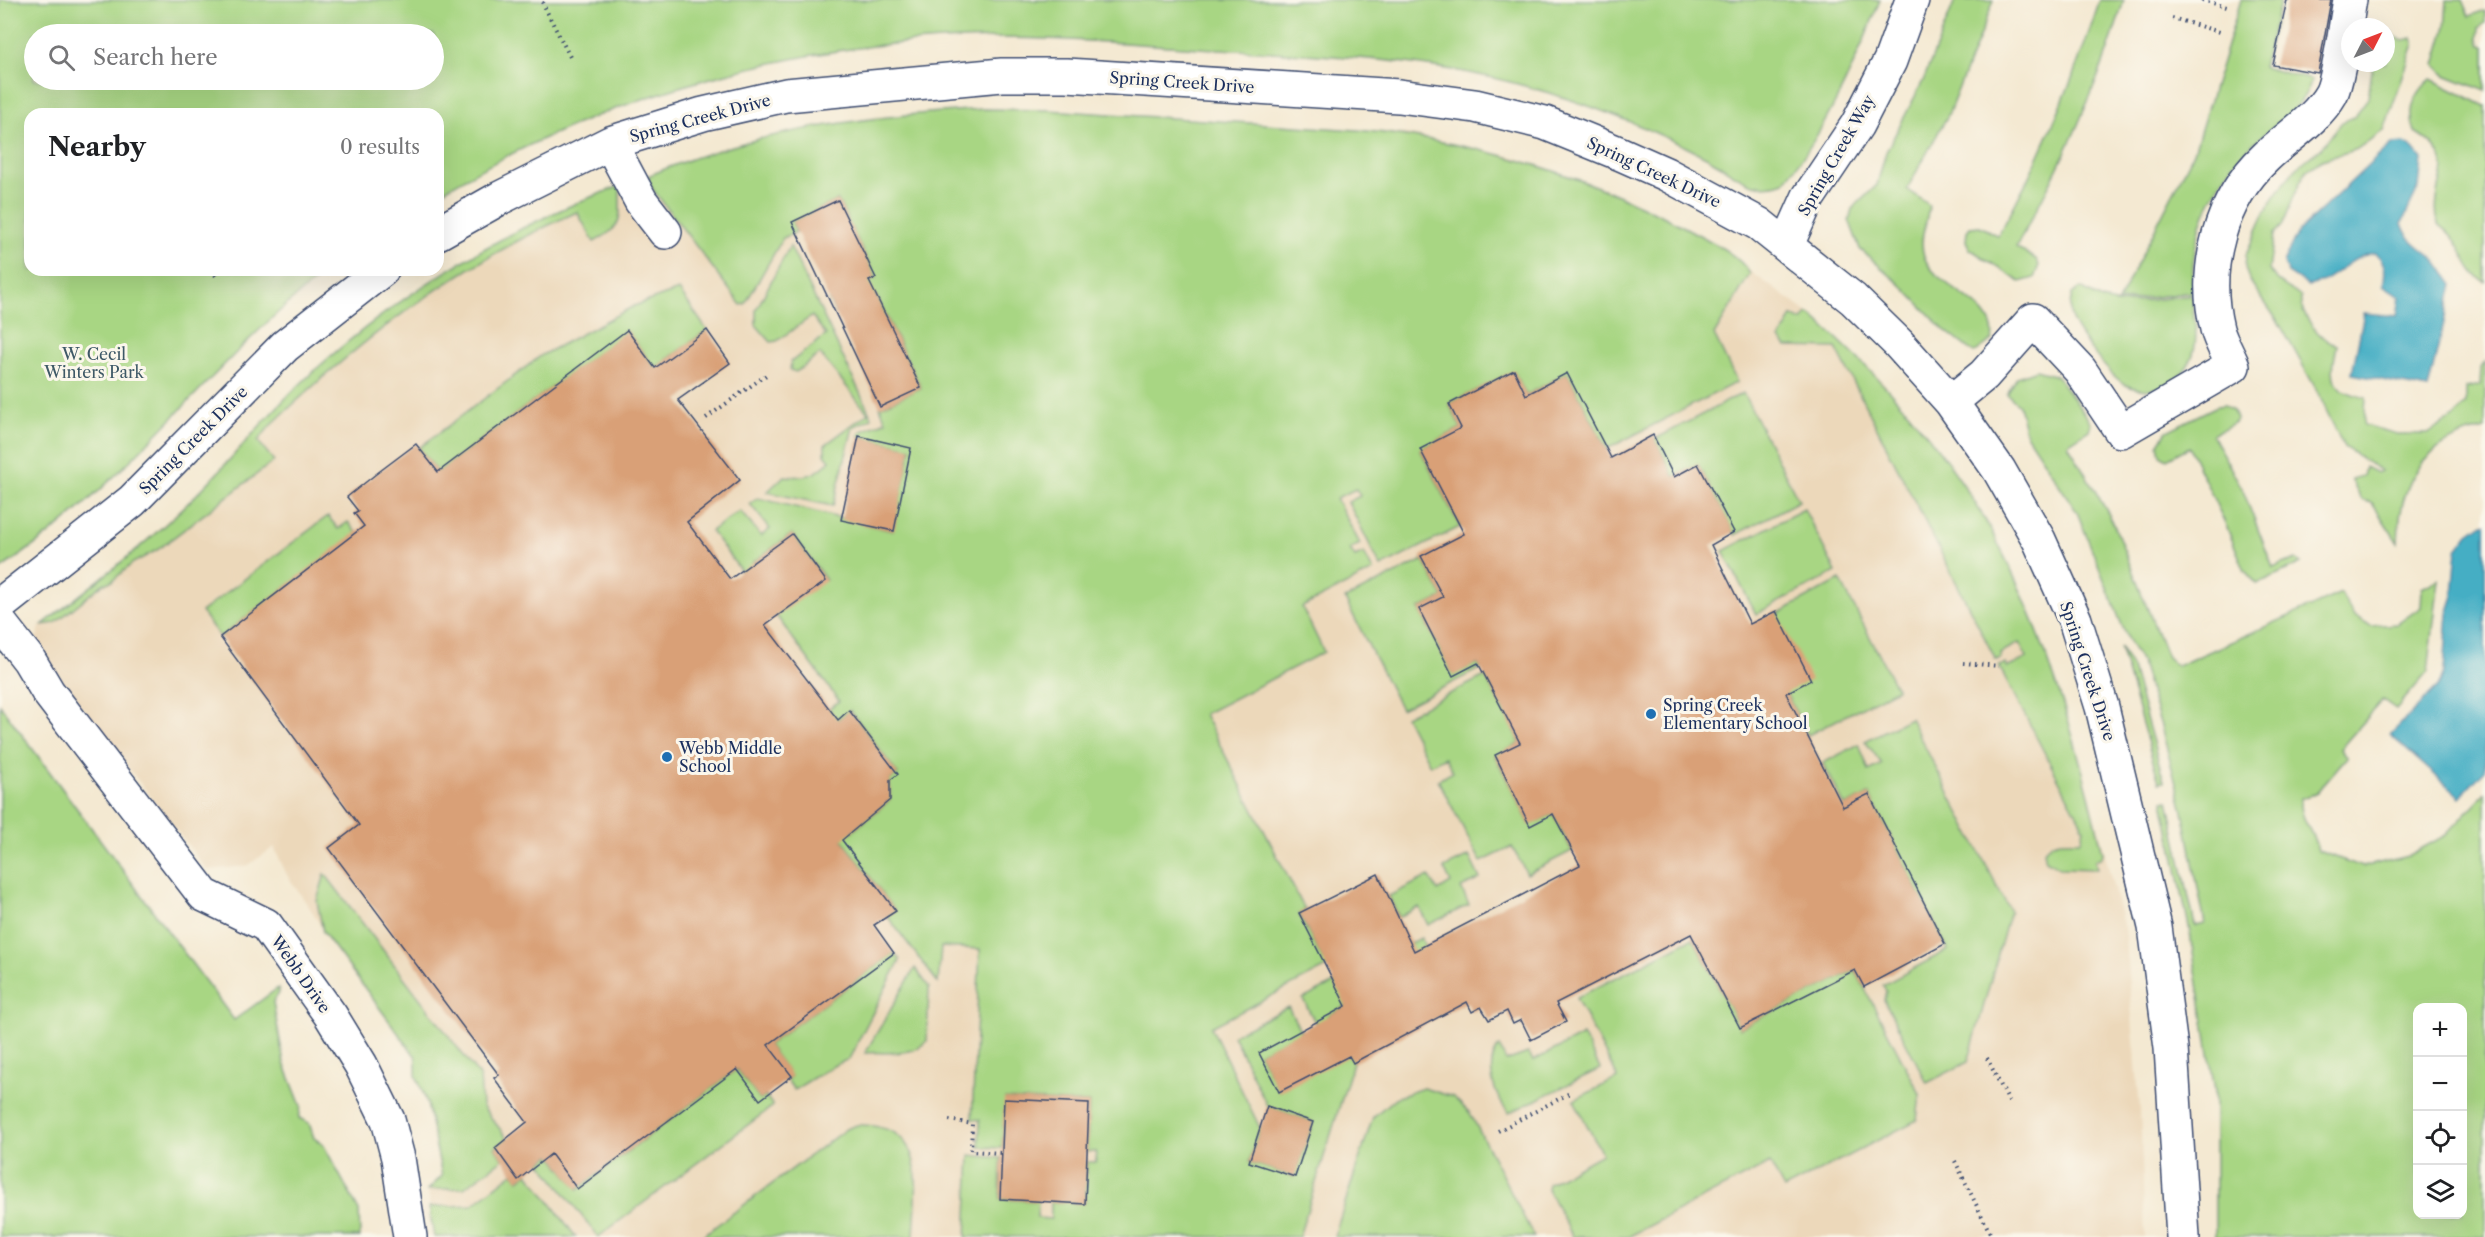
<!DOCTYPE html>
<html lang="en">
<head>
<meta charset="utf-8">
<style>
  :root { --surface:#fff; --page:#f2f2f2; --text:#202124; --muted:#757577; --line:#e0e0e0 }
  body { margin:0; font-family:"Libre Caslon Text",serif; background:var(--page); color:var(--text) }
  .controls { position:absolute; right:18px; bottom:18px; display:grid; overflow:hidden; border-radius:12px; box-shadow:0 6px 24px #0002 }
  .controls button { width:54px; height:54px; display:grid; place-items:center; padding:0; border:0; border-bottom:2px solid var(--line); background:var(--surface); color:var(--text); font:30px sans-serif }
  .compass { position:absolute; left:2341px; top:18px; width:54px; height:54px; border-radius:50%; background:var(--surface); box-shadow:0 6px 24px #0002; rotate:48deg }
  .list { margin:0; padding:0; list-style:none }
  h2 { display:flex; justify-content:space-between; align-items:center; height:78px; margin:0; padding:0 24px; font-size:26px }
  h2 small { font-size:20px; font-weight:400; color:var(--muted) }
  .icon { flex:none; width:33px; height:33px; fill:none; stroke:currentColor; stroke-width:2; stroke-linecap:round; stroke-linejoin:round }
  .map { position:relative; flex:none; width:2485px; height:1237px; overflow:hidden }
  .search { position:absolute; background:var(--surface); box-shadow:0 6px 24px #0002; left:24px; top:24px; width:420px; height:66px; display:flex; align-items:center; gap:15px; box-sizing:border-box; padding:0 21px; border-radius:33px; color:var(--muted); font-size:22px }
  .panel { position:absolute; background:var(--surface); box-shadow:0 6px 24px #0002; left:24px; top:108px; width:420px; height:168px; border-radius:18px }
  .map>svg:first-child { display:block }
</style>
</head>
<body>
<div class="map">
<svg width="2485" height="1237" viewBox="0 0 2485 1237">
  <rect width="100%" height="100%" fill="#fbf7ec"/>
  <filter id="ink" filterUnits="userSpaceOnUse"><feTurbulence type="fractalNoise" baseFrequency=".0167" numOctaves="2"/><feDisplacementMap in="SourceGraphic" scale="12" xChannelSelector="R" yChannelSelector="G"/><feConvolveMatrix kernelMatrix="1 2 1 2 8 2 1 2 1" color-interpolation-filters="sRGB"/></filter>
  <filter id="wash" filterUnits="userSpaceOnUse"><feTurbulence type="fractalNoise" baseFrequency=".008" numOctaves="4" result="noise"/><feDisplacementMap in="SourceGraphic" scale="24" xChannelSelector="R" yChannelSelector="G"/><feGaussianBlur stdDeviation="1.35" result="paint"/><feColorMatrix in="noise" values="0 0 0 0 0 0 0 0 0 0 0 0 0 0 0 0 0 1.4 0 .05"/><feComposite in="paint" operator="in"/></filter>
  <g filter="url(#wash)">
    <rect width="100%" height="100%" fill="#f4e9d2"/>
    <path fill="#ecd8ba" d="M 983,109 L 1047,110 L 1357,130 L 1407,134 L 1514,157 L 1606,189 L 1705,239 L 1811,315 L 1844,344 L 1882,381 L 1921,429 L 1979,510 L 2003,555 L 2046,652 L 2084,772 L 2124,928 L 2140,1109 L 2145,1237 L 434,1237 L 428,1190 L 442,1176 L 427,1103 L 416,1075 L 416,1057 L 331,944 L 314,914 L 287,875 L 274,847 L 247,866 L 207,870 L 55,672 L 35,642 L 40,627 L 122,562 L 201,490 L 261,423 L 343,346 L 379,317 L 465,261 L 509,236 L 597,194 L 718,149 L 825,126 L 879,117 Z"/>
    <path fill="#a8d683" stroke="#628270" stroke-width="1.5" fill-rule="evenodd" d="M 0,0 L 1880,0 C 1857,60 1826,132 1784,182 C 1773,186 1762,188 1750,183 C 1735,177 1722,166 1708,158 C 1650,128 1587,103 1525,86 C 1425,58 1321,55 1218,49 C 1146,45 1073,38 1001,38 C 804,39 607,93 438,194 L 438,114 L 30,114 L 30,270 L 328,270 C 211,361 124,490 0,569 ZM 34,34 L 434,34 L 434,80 L 34,80 Z
      M 1955,0 L 1994,0 L 1948,115 L 1907,189 L 1929,205 C 1928,223 1918,236 1924,256 C 1935,290 2000,303 1992,340 L 1974,353 L 1942,328 L 1902,286 L 1860,249 L 1849,220 L 1852,209 L 1877,185 L 1886,152 L 1923,81 Z
      M 2100,0 L 2124,0 C 2099,87 2060,168 2016,247 L 2036,259 L 2039,265 L 2034,278 L 2020,282 L 1970,249 L 1966,241 L 1967,231 L 1970,227 L 1980,226 L 1998,236 C 2040,160 2073,83 2100,0 Z
      M 2241,0 L 2281,0 L 2263,67 L 2312,80 C 2299,114 2279,121 2254,143 C 2212,181 2189,236 2193,292 L 2118,302 L 2194,152 Z
      M 2447,0 L 2462,0 L 2469,16 L 2485,10 L 2485,23 L 2479,28 L 2478,38 L 2481,45 L 2485,46 L 2485,91 L 2445,75 L 2435,65 L 2445,30 Z
      M 2386,28 C 2395,37 2400,43 2412,38 L 2414,44 L 2384,130 L 2357,149 L 2322,160 L 2307,170 L 2300,182 L 2282,226 L 2274,234 L 2269,270 L 2278,281 L 2301,297 C 2298,313 2322,342 2337,345 C 2330,380 2329,389 2366,398 L 2364,425 L 2397,434 L 2428,434 L 2455,416 L 2466,403 L 2466,388 L 2480,385 L 2481,368 L 2485,362 L 2485,429 C 2423,442 2399,482 2398,543 L 2372,503 L 2362,500 L 2351,479 L 2363,476 L 2365,467 L 2377,473 L 2381,471 L 2344,447 L 2316,389 L 2279,323 L 2249,280 L 2245,268 L 2246,255 L 2266,210 L 2282,186 L 2296,168 L 2321,148 L 2342,122 L 2354,117 L 2368,98 L 2373,63 L 2386,63 Z
      M 2431,79 L 2485,106 L 2485,282 C 2462,268 2465,241 2438,224 C 2428,181 2467,163 2415,132 C 2407,111 2415,93 2431,79 Z
      M 983,109 L 1047,110 L 1357,130 C 1475,141 1584,173 1688,229 C 1708,240 1739,254 1750,274 L 1714,335 L 1737,382 L 1607,449 L 1567,373 L 1526,395 L 1514,371 L 1449,404 L 1461,428 L 1420,449 L 1460,527 L 1381,567 L 1348,502 L 1360,496 L 1356,489 L 1336,498 L 1360,544 L 1350,549 L 1355,557 L 1364,553 L 1373,571 L 1302,607 L 1324,652 L 1204,714 L 1305,910 L 1299,914 L 1323,960 L 1356,952 L 1211,1027 L 1260,1128 L 1249,1162 L 1295,1177 L 1313,1122 L 1267,1106 L 1233,1035 L 1288,1007 L 1301,1032 L 1259,1053 L 1279,1091 L 1316,1024 L 1303,999 L 1421,938 L 1428,952 L 1356,1000 L 1328,1016 L 1353,1063 L 1299,1237 L 966,1237 L 970,1155 L 1001,1158 L 1000,1199 L 1038,1201 L 1037,1218 L 1051,1219 L 1051,1202 L 1085,1203 L 1087,1162 L 1096,1162 L 1096,1152 L 1087,1152 L 1089,1103 L 1005,1099 L 1002,1148 L 979,1147 L 980,1120 L 972,1119 L 980,949 L 941,947 L 938,983 L 887,916 L 895,910 L 838,834 L 853,831 L 890,800 L 890,780 L 898,774 L 850,710 L 832,724 L 823,713 L 839,701 L 767,603 L 826,580 L 792,534 L 753,562 L 747,579 L 711,531 L 740,511 L 761,536 L 770,529 L 750,504 L 758,498 L 893,531 L 911,448 L 859,436 L 860,432 L 886,421 L 880,407 L 921,388 L 876,295 L 836,314 L 829,300 L 876,278 L 838,200 L 792,222 L 796,232 L 783,238 L 745,304 L 741,305 L 651,187 L 648,176 C 753,130 869,116 983,109 Z
      M 620,186 C 619,220 626,225 594,242 L 577,212 C 458,265 364,336 270,426 L 258,441 L 274,461 L 157,550 L 133,563 L 112,581 L 103,584 L 55,623 L 42,625 C 96,582 153,540 201,490 C 233,458 261,422 294,390 C 383,303 503,228 620,186 Z
      M 790,246 L 872,418 L 853,427 L 833,506 L 767,492 L 784,476 C 804,478 817,476 830,460 L 825,454 L 825,445 L 868,413 L 820,354 L 796,372 L 790,370 L 791,362 L 826,335 L 812,316 L 777,341 L 771,342 L 756,325 L 756,310 Z
      M 2081,288 L 2102,300 L 2119,304 L 2192,295 C 2192,313 2199,332 2194,350 C 2188,379 2154,399 2126,385 C 2110,376 2077,335 2071,317 C 2069,309 2070,302 2072,294 Z
      M 679,290 L 707,330 L 655,368 L 627,331 L 438,472 L 419,448 L 542,355 L 634,306 Z
      M 1807,314 L 1811,315 C 1876,372 1936,437 1980,511 C 2041,616 2076,736 2103,853 L 2102,857 L 2095,860 L 2097,869 L 2059,868 L 2046,860 L 2044,851 C 2052,838 2067,841 2081,841 L 2084,828 L 1999,666 L 2005,664 L 2007,668 L 2027,658 L 2019,643 L 2000,653 L 2001,658 L 1996,660 L 1836,348 L 1787,347 L 1780,339 L 1792,316 L 1802,321 Z
      M 2036,370 L 2057,376 L 2091,423 L 2089,430 L 2068,444 L 2112,520 L 2167,657 L 2177,666 L 2341,593 L 2353,615 L 2371,626 L 2397,624 L 2421,607 L 2422,588 L 2439,579 L 2428,672 L 2396,709 L 2383,700 L 2340,749 L 2347,757 L 2315,794 L 2301,798 C 2299,820 2314,831 2318,851 L 2363,867 L 2408,856 L 2446,835 L 2485,793 L 2485,1237 L 2215,1237 L 2215,1091 L 2189,927 L 2163,801 L 2168,800 L 2195,926 L 2205,924 L 2183,811 L 2161,726 L 2141,663 L 2127,638 L 2077,512 L 2026,434 L 2019,405 L 2007,394 L 2017,377 ZM 2418,1008 L 2462,1008 L 2462,1214 L 2418,1214 Z
      M 1743,393 L 1799,501 L 1735,535 L 1698,464 L 1674,477 L 1655,439 Z
      M 2224,405 L 2233,410 L 2236,419 L 2234,423 L 2212,435 L 2242,488 L 2273,568 L 2296,559 L 2301,563 L 2257,584 L 2245,571 L 2225,523 L 2189,447 L 2167,459 L 2160,455 L 2158,445 L 2167,431 L 2217,406 Z
      M 1804,509 L 1836,572 L 1756,614 L 1723,551 Z
      M 328,516 L 338,529 L 348,522 L 357,533 L 220,637 L 201,612 Z
      M 1423,560 L 1443,597 L 1419,609 L 1453,675 L 1478,663 L 1481,668 L 1401,709 L 1345,599 Z
      M 1840,580 L 1897,689 L 1808,735 L 1786,693 L 1777,614 Z
      M 2120,647 L 2132,668 L 2164,781 L 2159,782 Z
      M 1485,676 L 1520,743 L 1495,756 L 1530,825 L 1553,814 L 1572,851 L 1527,874 L 1512,847 L 1481,862 L 1438,780 L 1453,772 L 1445,757 L 1430,765 L 1405,716 Z
      M 0,705 L 234,1020 L 278,988 L 279,993 L 273,1002 L 284,1063 L 301,1106 L 299,1118 L 309,1123 L 314,1138 L 323,1144 L 359,1211 L 360,1237 L 0,1237 Z
      M 1910,718 L 2010,911 L 1968,1062 L 1927,1083 L 1884,1000 L 1886,991 L 1883,985 L 1948,950 L 1869,794 L 1845,806 L 1823,763 L 1859,744 L 1869,771 L 1882,764 L 1865,741 Z
      M 1469,856 L 1480,879 L 1461,888 L 1469,905 L 1428,925 L 1419,907 L 1399,917 L 1389,896 L 1429,876 L 1438,891 L 1451,883 L 1444,868 Z
      M 325,874 L 480,1077 L 482,1106 L 507,1138 L 495,1148 L 503,1159 L 464,1188 L 428,1190 L 442,1176 L 427,1103 L 416,1075 L 416,1057 L 323,932 L 317,901 Z
      M 1693,938 L 1740,1028 L 1855,970 L 1920,1094 L 1917,1120 L 1784,1189 L 1770,1163 L 1628,1237 L 1573,1237 L 1547,1188 L 1548,1184 L 1602,1154 L 1574,1100 L 1618,1078 L 1576,998 Z
      M 894,953 L 900,960 L 849,1059 L 831,1067 L 794,1090 L 787,1080 L 791,1076 L 768,1045 Z
      M 915,968 L 929,987 L 927,1041 C 910,1058 887,1051 865,1053 Z
      M 1583,1035 L 1600,1069 L 1509,1113 C 1494,1096 1484,1066 1499,1046 L 1506,1061 L 1528,1053 L 1533,1061 Z
      M 737,1069 L 760,1100 L 766,1096 L 773,1106 L 598,1237 L 541,1163 L 551,1155 L 578,1189 Z
      M 1423,1088 L 1453,1097 L 1470,1113 L 1534,1237 L 1334,1237 L 1373,1117 L 1395,1098 Z
      M 857,1125 C 930,1123 916,1186 914,1237 L 701,1237 L 846,1129 Z
      M 513,1173 L 519,1180 L 528,1173 L 576,1237 L 434,1237 L 429,1207 L 472,1205 Z"/>
    <path fill="#45aec4" stroke="#306e91" stroke-width="1.5" d="M 2405,143 L 2414,149 L 2422,159 L 2419,187 L 2402,223 C 2407,241 2420,246 2433,258 C 2441,265 2446,276 2453,285 L 2428,389 L 2352,374 L 2364,313 L 2397,316 L 2400,297 L 2383,286 C 2386,272 2386,262 2375,253 C 2348,256 2334,282 2308,286 L 2288,273 L 2283,263 L 2298,232 L 2372,162 L 2392,144 Z
      M 2483,523 L 2485,523 L 2485,770 L 2460,797 L 2390,735 L 2439,685 L 2444,672 L 2448,611 L 2453,596 L 2457,549 L 2469,533 Z"/>
    <g id="blocks">
      <path fill="#d9a077" d="M 2287,0 L 2331,0 L 2318,73 L 2273,65 Z
        M 838,200 L 876,278 L 869,281 L 921,388 L 880,407 L 792,222 Z
        M 627,330 L 655,368 L 707,330 L 730,363 L 678,400 L 740,480 L 687,522 L 730,579 L 792,534 L 826,581 L 765,625 L 838,720 L 849,710 L 898,774 L 890,780 L 890,800 L 842,840 L 896,911 L 874,925 L 894,953 L 768,1045 L 792,1076 L 760,1100 L 737,1069 L 577,1189 L 551,1154 L 518,1180 L 495,1148 L 527,1122 L 494,1078 L 499,1075 L 329,848 L 359,825 L 220,637 L 364,526 L 354,513 L 358,511 L 347,497 L 376,474 L 416,444 L 438,472 Z
        M 1514,370 L 1526,395 L 1567,373 L 1611,458 L 1653,435 L 1674,477 L 1698,464 L 1734,532 L 1711,545 L 1750,624 L 1776,611 L 1811,680 L 1786,693 L 1843,807 L 1869,794 L 1945,944 L 1864,987 L 1855,970 L 1740,1028 L 1691,934 L 1556,1003 L 1566,1022 L 1531,1040 L 1521,1020 L 1513,1024 L 1507,1011 L 1489,1020 L 1481,1007 L 1472,1012 L 1467,1002 L 1353,1063 L 1349,1056 L 1279,1092 L 1259,1053 L 1346,1006 L 1299,913 L 1378,874 L 1414,951 L 1580,865 L 1553,814 L 1530,826 L 1495,755 L 1520,743 L 1478,663 L 1453,676 L 1419,609 L 1443,597 L 1421,556 L 1464,534 L 1420,449 L 1461,428 L 1449,404 Z
        M 859,436 L 911,448 L 894,531 L 841,520 Z
        M 1004,1099 L 1089,1103 L 1085,1204 L 1000,1199 Z
        M 1267,1106 L 1313,1122 L 1295,1177 L 1249,1162 Z"/>
    </g>
  </g>
  <g filter="url(#ink)">
    <use href="#blocks" fill-opacity="0" stroke="#3c4b6f" stroke-width="1.5"/>
    <g fill="none" stroke-linecap="round" stroke-linejoin="round">
      <g stroke="#3c4b6f" stroke-width="36">
        <path id="minor" d="M 610,143 L 641,201 L 665,232
          M 438,233 L 500,198 L 610,143 L 703,114 L 786,95 L 1002,75 L 1067,75 L 1399,96 L 1475,106 L 1545,123 L 1621,154 L 1666,174 L 1759,224 L 1853,299 L 1898,343 L 1951,402 L 1999,470 L 2039,540 L 2075,620 L 2102,707 L 2155,927 L 2171,1048 L 2183,1237
          M 1787,245 L 1808,198 L 1857,125 L 1890,61 L 1912,0
          M 1951,402 L 1984,375 L 2033,320 L 2080,370 L 2121,431 L 2233,366 C 2228,354 2220,341 2217,329 C 2202,268 2220,200 2266,157 C 2287,137 2316,120 2331,94 C 2339,79 2346,20 2350,0
          M 0,605 L 132,501 L 285,346 L 382,270
          M 0,623 L 29,660 L 48,692 L 204,895 L 266,925 L 331,1016 L 361,1065 L 388,1120 L 398,1158 L 410,1237"/>
      </g>
      <path stroke="#3c4b6f" stroke-width="4" stroke-dasharray="1.5 4.5" stroke-linecap="butt" d="M 2202,0 L 2227,7
        M 542,2 L 571,59
        M 2172,18 L 2220,32
        M 211,270 L 216,276
        M 706,418 L 769,373
        M 1963,663 L 1999,666
        M 1987,1058 L 2009,1102
        M 949,1120 L 972,1124 L 971,1151 L 1002,1153
        M 1498,1131 L 1570,1093
        M 1955,1161 L 1992,1237"/>
      <use href="#minor" stroke="#fff" stroke-width="33"/>
    </g>
  </g>
  <g fill="#1f6fb2" stroke="#fbf7ec" stroke-width="2">
    <circle cx="1651" cy="714" r="6"/>
    <circle cx="667" cy="757" r="6"/>
  </g>
  <g text-anchor="middle" dominant-baseline="central" stroke-width="6" stroke-linejoin="round" paint-order="stroke">
    <g font-size="16" fill="#1b2f5e" stroke="#fbf7ec">
      <text transform="translate(1182 82) rotate(4)">Spring Creek Drive</text>
      <text transform="translate(700 118) rotate(-15)">Spring Creek Drive</text>
      <text transform="translate(1836 155) rotate(-60)">Spring Creek Way</text>
      <text transform="translate(1654 172) rotate(25)">Spring Creek Drive</text>
      <text transform="translate(193 440) rotate(-45)">Spring Creek Drive</text>
      <text transform="translate(2088 671) rotate(72)">Spring Creek Drive</text>
      <text transform="translate(301 974) rotate(55)">Webb Drive</text>
    </g>
    <g font-size="16" fill="#3e5967" stroke="#fbf7ec">
      <text x="94" y="354">W. Cecil<tspan x="94" dy="18">Winters Park</tspan></text>
    </g>
    <g font-size="16" fill="#1b2f5e" stroke="#fbf7ec" text-anchor="start">
      <text x="1663" y="705">Spring Creek<tspan x="1663" dy="18">Elementary School</tspan></text>
      <text x="679" y="748">Webb Middle<tspan x="679" dy="18">School</tspan></text>
    </g>
  </g>
</svg>
<div class="controls">
<button>+</button>
<button>−</button>
<button><svg class="icon" aria-label="locate" viewBox="0 0 24 24"><circle cx="12" cy="12" r="6"/><path d="M12 2v4M12 18v4M2 12h4M18 12h4"/></svg></button>
<button><svg class="icon" aria-label="layers" viewBox="0 0 24 24"><path d="M12 4l9 5-9 5-9-5zM3 14l9 5 9-5"/></svg></button>
</div>
<svg class="compass" viewBox="-18 -18 36 36"><path d="M0-13l5 13h-10z" fill="#e53935"/><path d="M0 13l5-13h-10z" fill="#757577"/></svg>
<div class="search"><svg class="icon" aria-label="search" viewBox="0 0 24 24"><circle cx="10" cy="10" r="6"/><path d="M15 15l6 6"/></svg>Search here</div>
<section class="panel">
<h2>Nearby<small>0 results</small></h2>
<ul class="list">
</ul>
</section>
</div>
</body>
</html>
